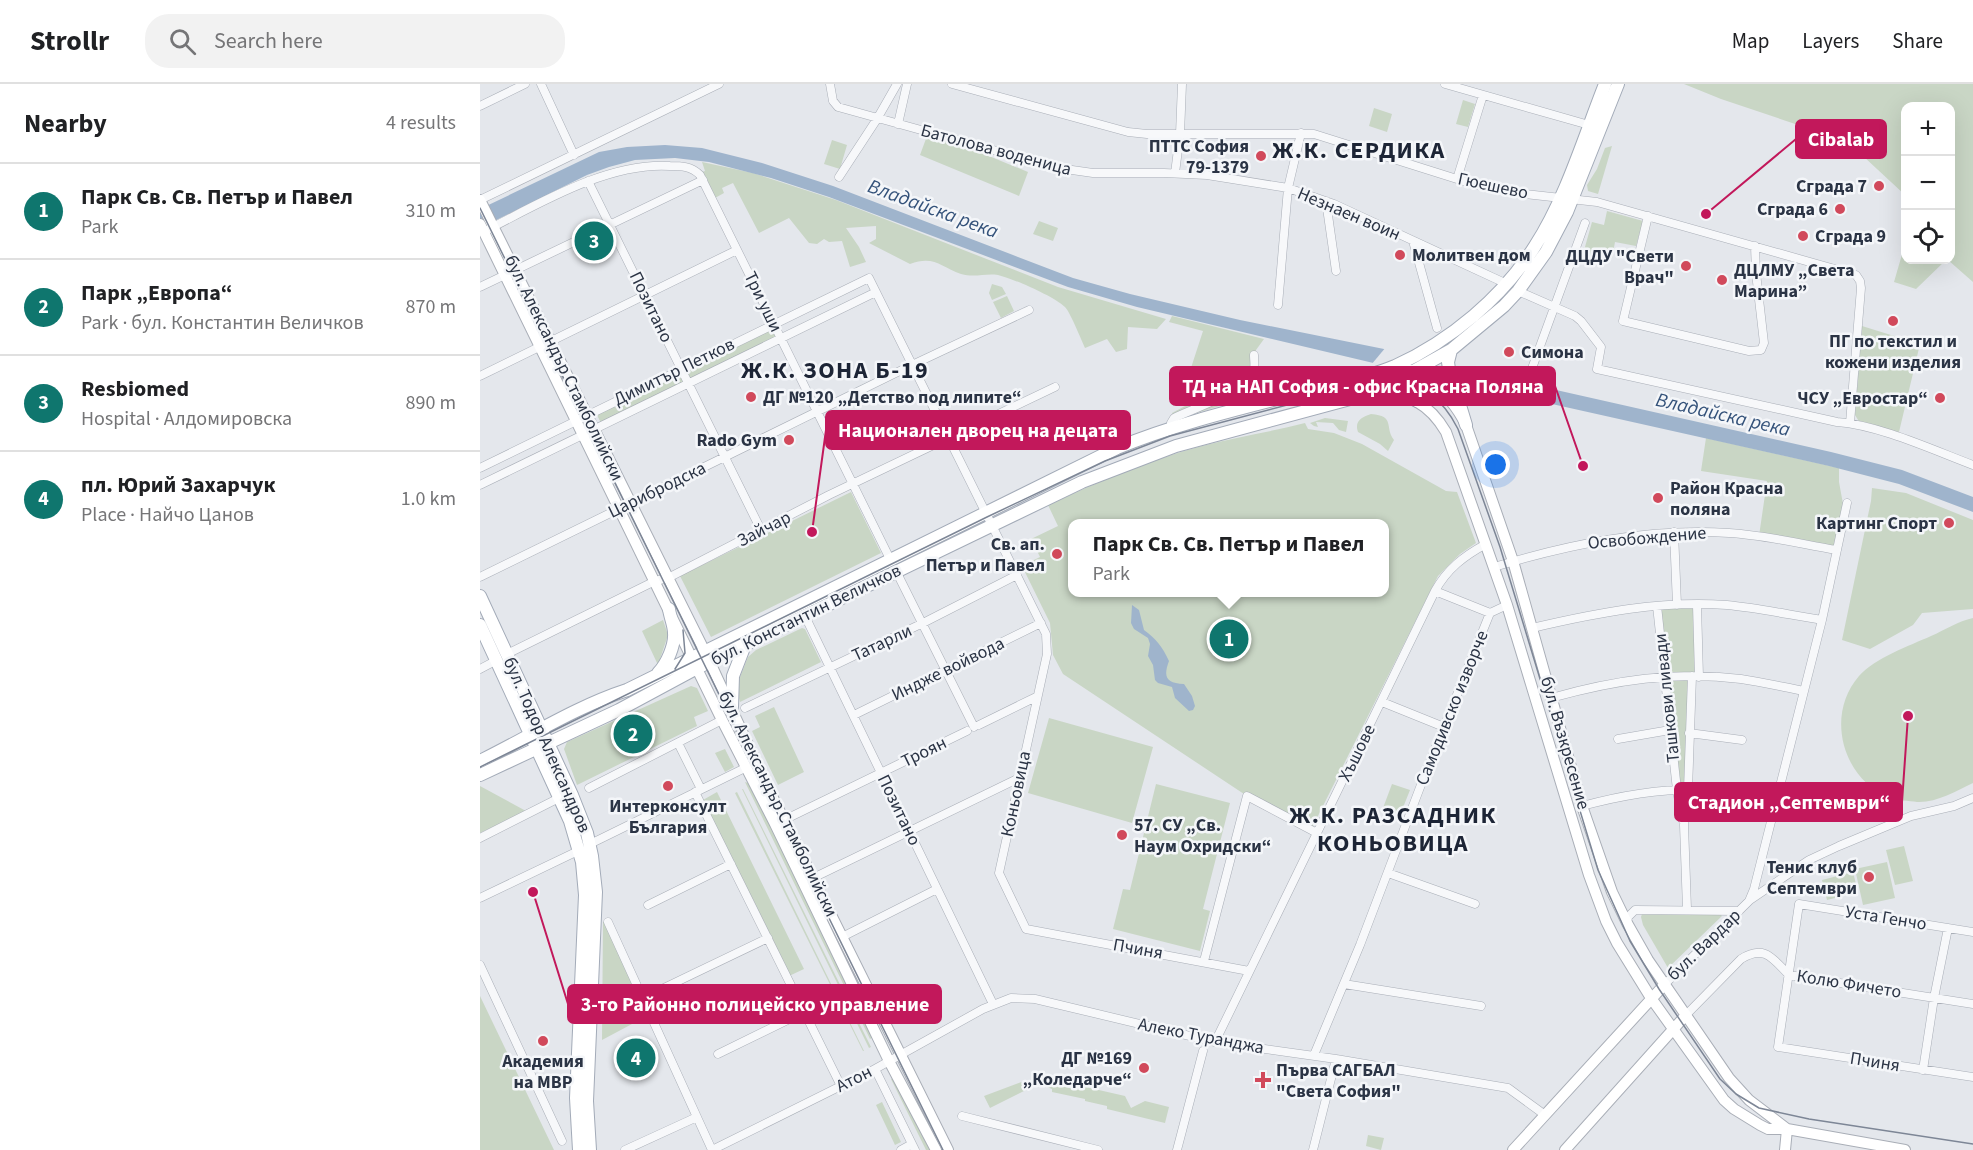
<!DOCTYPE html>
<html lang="en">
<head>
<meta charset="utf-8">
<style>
  :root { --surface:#fff; --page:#f2f2f2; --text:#202124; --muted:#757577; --line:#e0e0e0; --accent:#0f766e }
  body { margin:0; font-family:"Source Sans 3",sans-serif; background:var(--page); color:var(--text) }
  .controls { position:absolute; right:18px; top:18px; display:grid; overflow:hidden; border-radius:12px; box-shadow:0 6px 24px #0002 }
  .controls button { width:54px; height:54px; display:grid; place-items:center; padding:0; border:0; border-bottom:2px solid var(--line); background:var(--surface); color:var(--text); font:30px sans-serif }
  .you { position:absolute; left:1016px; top:381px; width:21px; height:21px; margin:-15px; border:4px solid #fff; border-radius:50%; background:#1a73e8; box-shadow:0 0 0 9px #1a73e833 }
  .badge { display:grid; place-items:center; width:39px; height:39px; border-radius:50%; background:var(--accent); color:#fff; font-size:20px; font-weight:700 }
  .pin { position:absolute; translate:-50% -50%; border:3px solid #fff; box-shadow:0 2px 6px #0006 }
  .popup { position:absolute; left:588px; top:435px; width:321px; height:78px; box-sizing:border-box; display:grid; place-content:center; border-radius:12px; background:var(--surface); filter:drop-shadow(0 2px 4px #0005); font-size:20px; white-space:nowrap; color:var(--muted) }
  .popup b { font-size:22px; color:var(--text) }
  .popup::after { content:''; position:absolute; left:50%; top:100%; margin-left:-12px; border:12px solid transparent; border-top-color:var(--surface) }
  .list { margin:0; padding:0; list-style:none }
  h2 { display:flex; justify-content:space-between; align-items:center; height:78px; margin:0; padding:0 24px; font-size:26px }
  h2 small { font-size:20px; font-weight:400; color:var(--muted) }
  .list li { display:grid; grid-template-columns:39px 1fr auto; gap:18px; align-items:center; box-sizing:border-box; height:96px; padding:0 24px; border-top:2px solid var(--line) }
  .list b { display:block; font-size:22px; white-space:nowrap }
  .list p { margin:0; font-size:20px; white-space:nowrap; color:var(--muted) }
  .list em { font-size:20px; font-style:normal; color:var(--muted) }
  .icon { flex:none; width:33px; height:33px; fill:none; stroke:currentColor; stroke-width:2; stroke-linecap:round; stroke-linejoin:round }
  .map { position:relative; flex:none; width:1493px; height:1066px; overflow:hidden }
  header { display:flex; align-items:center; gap:36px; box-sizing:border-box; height:84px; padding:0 30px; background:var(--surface); border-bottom:2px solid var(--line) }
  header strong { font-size:28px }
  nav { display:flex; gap:33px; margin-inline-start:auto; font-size:21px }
  .search { width:420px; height:54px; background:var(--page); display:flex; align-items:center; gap:15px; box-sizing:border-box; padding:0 21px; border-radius:24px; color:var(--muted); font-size:22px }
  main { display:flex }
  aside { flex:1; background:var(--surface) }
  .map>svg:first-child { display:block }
</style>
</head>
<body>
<header>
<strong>Strollr</strong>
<div class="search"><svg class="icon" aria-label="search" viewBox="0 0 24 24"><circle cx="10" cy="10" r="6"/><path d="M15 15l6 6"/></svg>Search here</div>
<nav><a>Map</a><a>Layers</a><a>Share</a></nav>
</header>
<main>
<aside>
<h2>Nearby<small>4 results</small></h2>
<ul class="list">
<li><span class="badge">1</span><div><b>Парк Св. Св. Петър и Павел</b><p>Park</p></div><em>310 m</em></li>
<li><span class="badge">2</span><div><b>Парк „Европа“</b><p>Park · бул. Константин Величков</p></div><em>870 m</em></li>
<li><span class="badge">3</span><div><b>Resbiomed</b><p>Hospital · Алдомировска</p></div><em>890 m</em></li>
<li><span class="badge">4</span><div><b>пл. Юрий Захарчук</b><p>Place · Найчо Цанов</p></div><em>1.0 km</em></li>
</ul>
</aside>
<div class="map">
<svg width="1493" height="1066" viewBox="0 0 1493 1066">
  <rect width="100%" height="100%" fill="#e4e7ec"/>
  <path fill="#c9d6c5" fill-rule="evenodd" d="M 1204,0 L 1493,0 L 1493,198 L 1468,176 L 1470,176 L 1470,22 L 1426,22 L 1425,111 L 1369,59 L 1345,50 L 1241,15 Z
    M 983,16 L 995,20 L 988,43 L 976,40 Z
    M 894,24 L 912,30 L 907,48 L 889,42 Z
    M 447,52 L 487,63 L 548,88 L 539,112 L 440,71 Z
    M 352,56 L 367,61 L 360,85 L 344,80 Z
    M 1132,62 L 1118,110 L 1108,107 L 1107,101 L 1117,85 L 1125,64 Z
    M 222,78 L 273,89 L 356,116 L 578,203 L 686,235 L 677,245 L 648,243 L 647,265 L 636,268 L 627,255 L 605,264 C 601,255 590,228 585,223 C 573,212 534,195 518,191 C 505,189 495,194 481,190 C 461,183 454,171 430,180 L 389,159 L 396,155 L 396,142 L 366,144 L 379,163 L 386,178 L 370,183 L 362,157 L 349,158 L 344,155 L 337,160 L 329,159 L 309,134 L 279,149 L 253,99 L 242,104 L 244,109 L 235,114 L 222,88 L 225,87 Z
    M 1127,127 L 1163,137 L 1156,162 L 1135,158 L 1132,174 L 1122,181 L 1119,178 L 1114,181 L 1103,170 L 1112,138 L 1124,141 Z
    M 559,137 L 578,144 L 573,157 L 553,150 Z
    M 1425,160 L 1426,176 L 1466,176 L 1436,205 L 1414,198 Z
    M 512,200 L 522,203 L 526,210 L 512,216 L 509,209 Z
    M 527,212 L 534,227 L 521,234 L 513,218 Z
    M 692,232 L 784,255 L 776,266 L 775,290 L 763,302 L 759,316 L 694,336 L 692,329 L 718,315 L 709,290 L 723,247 L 689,238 Z
    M 293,239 L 300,254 L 122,341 L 115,327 Z
    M 1382,242 L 1440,260 L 1419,348 L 1380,339 L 1375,331 Z
    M 891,330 C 916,332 904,343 914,356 L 908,367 L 900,360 L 878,348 C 874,337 882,333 891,330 Z
    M 845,334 L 868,337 L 866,348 L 859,346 L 853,339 L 836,338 L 838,343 L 834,342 L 830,339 Z
    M 825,339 L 828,345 L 854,349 L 882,360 L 966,407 L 977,408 L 996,459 L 980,470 L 958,492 L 832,744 L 767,712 L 583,590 L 573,571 L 570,539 L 542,482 L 560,473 L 551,455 L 578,442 L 568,421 C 618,398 669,376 722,362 C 756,353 791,348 825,339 ZM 593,440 L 905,440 L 905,508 L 593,508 Z
    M 1226,354 L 1359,384 L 1359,398 L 1363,420 L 1354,463 L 1279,452 L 1287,397 L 1221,387 Z
    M 1392,404 L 1426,409 L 1493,436 L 1493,525 L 1442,529 L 1433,541 L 1390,565 L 1362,556 L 1391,417 Z
    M 371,408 L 401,469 L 231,553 L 200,492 Z
    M 1217,521 L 1219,593 L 1211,593 L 1208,705 L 1198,704 L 1177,522 Z
    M 1493,534 L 1493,699 C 1476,707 1456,719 1437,718 C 1429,717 1417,716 1410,714 C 1362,695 1345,631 1379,592 C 1395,574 1429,562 1451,552 C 1465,546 1478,537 1493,534 Z
    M 183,536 L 188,551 L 178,581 L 162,547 Z
    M 322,544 L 325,545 L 341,578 L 260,618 L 258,610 L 258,598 L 268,573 L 276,566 Z
    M 211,602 L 217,604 L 228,627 L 214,633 L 217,642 L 97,701 L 84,665 L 87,658 Z
    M 294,623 L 324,688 L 298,701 L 272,647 L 280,643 L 275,632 Z
    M 569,634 L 673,663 L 652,739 L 548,709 Z
    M 245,665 L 254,683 L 245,688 L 235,669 Z
    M 265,698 L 271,700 L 393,953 L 390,955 Z
    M 676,700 L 750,719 L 723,825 L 730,827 L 720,867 L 633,845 L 643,805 L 650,806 Z
    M 912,700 L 930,706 L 920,731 L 903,724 Z
    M 0,702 L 46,727 L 0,749 Z
    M 262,705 L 263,705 L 391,963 L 389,964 Z
    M 237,708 L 324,885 L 309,892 L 223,716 Z
    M 257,708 L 384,967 L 383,967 L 255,709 Z
    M 1424,762 L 1433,797 L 1415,801 L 1406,766 Z
    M 1407,778 L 1415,814 L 1383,821 L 1375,785 Z
    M 1373,788 L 1378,808 L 1347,816 L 1342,796 Z
    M 1162,830 L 1240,830 L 1242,832 L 1188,884 L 1163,841 L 1161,833 Z
    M 123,838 L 127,838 L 167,932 L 122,956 Z
    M 0,912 L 74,1066 L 0,1066 Z
    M 414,994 L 452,1066 L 446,1066 L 411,995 Z
    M 547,996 L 595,1005 L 597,1001 L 645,1012 L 651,1024 L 665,1017 L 689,1023 L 685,1039 L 627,1025 L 627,1022 L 605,1017 L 605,1015 L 572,1008 L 572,1005 L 557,999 L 550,1002 L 550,1004 L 510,1024 L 504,1012 Z
    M 402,1018 L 421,1058 L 415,1061 L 396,1021 Z
    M 888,1051 L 904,1054 L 901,1066 L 886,1062 Z"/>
  <path fill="#9fb4cc" d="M 185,61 L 222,64 L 282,79 L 353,102 L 593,194 L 650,210 L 760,236 L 904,265 L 978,284 L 1351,368 L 1422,386 L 1493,413 L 1493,428 L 1419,400 L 1349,382 L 982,300 L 657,223 L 588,203 L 349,113 L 291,94 L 229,78 L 195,74 L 155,76 L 129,83 L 107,91 L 0,144 L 0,125 L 119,68 L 147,63 Z
    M 652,521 L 659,526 L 664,546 C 676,555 682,562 689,577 C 683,593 686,599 704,600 L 712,612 L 715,622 L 713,626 L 709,627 L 695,614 L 692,603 L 678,599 L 675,596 L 673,581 L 668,572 L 670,560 L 668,554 L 654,545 L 651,539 Z"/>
  <path fill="#e4e7ec" d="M 906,263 L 977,281 L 983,304 L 891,281 Z"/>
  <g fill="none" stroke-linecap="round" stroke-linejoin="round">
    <g stroke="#a9aeb7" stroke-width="9">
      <path id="street" d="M 61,0 L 94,71
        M 350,0 L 353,17 L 358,23 L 578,84 L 613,89 L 684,89 L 727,91 L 808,104 L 854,120 L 1027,200
        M 472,0 L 648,48 L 667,50 L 834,50 L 996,101 L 1045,110 L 1117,118 L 1376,191 L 1380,197 L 1381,204 L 1370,339
        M 965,0 L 1109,41
        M 0,22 L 45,0
        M 418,40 L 427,0
        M 695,89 L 700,50 L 702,0
        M 359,93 L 397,35 L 417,0
        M 977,95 L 1003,11
        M 108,97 L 281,446
        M 0,116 L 239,0
        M 846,117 L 856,187
        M 1168,132 L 1143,237 L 1269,267 L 1281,266 L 1284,259 L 1276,189 L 1275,162
        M 9,145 C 62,118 129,78 190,82 C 201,82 211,82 220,91 L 410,475
        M 933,157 L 957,244
        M 0,203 L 223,96
        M 1038,207 L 1095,232 L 1101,237 L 1121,263 L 1117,285 L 1357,338 C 1399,341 1453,366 1493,381
        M 798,221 L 808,104 L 821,49
        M 1051,287 L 1105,139
        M 0,292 L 257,166
        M 692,345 L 691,339 L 694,334 C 714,324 767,308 774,285 C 775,281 774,276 774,271
        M 0,384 L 389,194 L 566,550 L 567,570 L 519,789 L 546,845 L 769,887
        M 0,401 L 396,208
        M 1194,448 L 1197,521
        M 1014,483 C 1090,460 1168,444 1249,449 C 1285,451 1321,460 1357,466
        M 416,487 L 494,643
        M 0,493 L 432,281 L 549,226
        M 955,507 L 1010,529
        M 1217,521 L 1219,593
        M 1177,522 L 1197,706 L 1202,735
        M 325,532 L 513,920
        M 1052,544 C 1116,529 1181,516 1247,521 C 1279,524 1310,531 1342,536
        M 27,570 L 175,497 L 188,494 L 349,411 L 575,303
        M 0,585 L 17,576
        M 1071,614 C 1135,596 1194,587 1261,595 C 1282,598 1303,603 1324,607
        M 902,618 L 964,643
        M 265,624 L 443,539 L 537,491
        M 374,631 L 561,539
        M 499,641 L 556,613
        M 1209,649 L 1262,656
        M 1138,655 L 1190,646
        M 198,659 L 221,705
        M 109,704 L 242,636
        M 215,708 L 361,1002
        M 1102,722 C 1149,709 1198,702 1246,707 C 1263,708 1280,712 1297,714
        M 304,736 L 487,647
        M 0,754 L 79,714
        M 110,760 L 267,683
        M 908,789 L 995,820
        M 333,794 L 539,694
        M 0,814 L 100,766
        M 1270,816 L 1329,776 L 1359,762 L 1431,732 L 1474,722 L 1493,714
        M 168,821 L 251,780
        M 1207,825 L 1204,741 L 1208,706 L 1212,592
        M 128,838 L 232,1066
        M 1147,839 L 1148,833 L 1155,826 L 1259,827
        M 1493,848 L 1319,820 L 1298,963 L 1493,993
        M 362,853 L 457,805
        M 724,877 L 767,712 L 837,749
        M 0,881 L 82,1057
        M 864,900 L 1001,922
        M 1185,900 L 1269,817 L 1274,805 L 1342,536 L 1367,419
        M 163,914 L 288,854
        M 1206,931 L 1261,875 C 1285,860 1293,875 1309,891 L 1493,920
        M 735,958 L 955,507 C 967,485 984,472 1006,460
        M 238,970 L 324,928
        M 834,971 L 880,861 L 947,685 L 1010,529 L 1027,521
        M 395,985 L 435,1066
        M 1443,986 L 1454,914 L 1468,844
        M 482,1032 L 618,1066
        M 145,1066 L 217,1033
        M 232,1066 L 395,985 L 503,925 L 531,914 L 555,915 L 735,958 L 856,975 L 1028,1004 L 1065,1031
        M 421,1066 L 432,1060
        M 697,1066 L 723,967
        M 833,1066 L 856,975"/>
    </g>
    <g stroke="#a9aeb7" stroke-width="12">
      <path id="secondary" d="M 0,116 L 228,574 L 290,708 L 468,1066
        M 0,140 L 242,636 L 295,740 L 409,977 L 456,1066
        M 898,291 C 941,288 967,303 986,341 L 1033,477 L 1102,722 L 1132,808 L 1147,839 L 1168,876 L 1249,994 L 1269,1016 L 1307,1045
        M 896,308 C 929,310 949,319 966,348 L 1027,521 L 1109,791 L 1126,837 L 1137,859 L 1171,914 L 1244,1016 L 1254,1025 L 1280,1041 L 1288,1045 L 1307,1045 L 1425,1066
        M 1033,1066 L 1185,900
        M 1085,1066 L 1206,931
        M 1305,1066 L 1307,1045"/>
    </g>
    <g stroke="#a3abb8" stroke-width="14">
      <path id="primary" d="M 971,266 L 968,278 L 969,285 L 986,341
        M 928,286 C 924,300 927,307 937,317
        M 0,512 L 92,711 L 107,749 L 112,772 L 116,808 L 107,1017 L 110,1066
        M 0,541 L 90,737 L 102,778 L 105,811 L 96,1014 L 99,1066
        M 178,589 C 187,580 195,561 194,549 C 194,541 190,533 189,525
        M 252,623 L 253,592 L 265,561
        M 0,677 C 49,653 95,623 147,606 L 637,364 C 700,338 767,323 832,306 C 860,299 889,293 915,282 C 970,257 1023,213 1055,162 C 1086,114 1104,53 1125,0
        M 0,691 L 139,626 L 217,584 L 602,398 L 696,362 L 896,308 L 971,266 L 1024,222 L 1038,207 L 1066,168 L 1087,128 L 1138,0"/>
    </g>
    <use href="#street" stroke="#f7f8fa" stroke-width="8"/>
    <use href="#secondary" stroke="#fff" stroke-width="10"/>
    <use href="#primary" stroke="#fff" stroke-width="12"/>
    <path stroke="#7d8696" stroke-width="1.5" d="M 0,124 L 463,1066
      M 195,585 L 205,569 L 203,546
      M 0,683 L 507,433 L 625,377 L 690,352 L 883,301 C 927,290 958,305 978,345 L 1020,463 L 1118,786 L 1150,857 L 1179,905 L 1240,995 L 1256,1010 L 1279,1024 L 1329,1035 L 1493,1060"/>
  </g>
  <g fill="#d1495b" stroke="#f4f6f9" stroke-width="2">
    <circle cx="781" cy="72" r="6"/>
    <circle cx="1399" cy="102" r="6"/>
    <circle cx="1360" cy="125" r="6"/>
    <circle cx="1323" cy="152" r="6"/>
    <circle cx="920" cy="171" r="6"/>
    <circle cx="1206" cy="182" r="6"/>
    <circle cx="1242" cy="196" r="6"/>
    <circle cx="1413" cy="237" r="6"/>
    <circle cx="1029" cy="268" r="6"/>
    <circle cx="271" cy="313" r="6"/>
    <circle cx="1460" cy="314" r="6"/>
    <circle cx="309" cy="356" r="6"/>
    <circle cx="1178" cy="414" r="6"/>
    <circle cx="1469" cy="439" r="6"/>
    <circle cx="577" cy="470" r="6"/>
    <circle cx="188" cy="702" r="6"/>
    <circle cx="642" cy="751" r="6"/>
    <circle cx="1389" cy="793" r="6"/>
    <circle cx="63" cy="957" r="6"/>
    <circle cx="664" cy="984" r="6"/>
    <path d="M780 987h6v6h6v6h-6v6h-6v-6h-6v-6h6z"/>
  </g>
  <g text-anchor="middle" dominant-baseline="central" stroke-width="5" stroke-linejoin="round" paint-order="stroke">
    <g font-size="18" font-weight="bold" fill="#2b3445" stroke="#f4f6f9" text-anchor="end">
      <text x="769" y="62">ПТТС София<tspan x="769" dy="21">79-1379</tspan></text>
      <text x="1387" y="102">Сграда 7</text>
      <text x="1348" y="125">Сграда 6</text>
      <text x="1335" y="152" text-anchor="start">Сграда 9</text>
      <text x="932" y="171" text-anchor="start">Молитвен дом</text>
      <text x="1194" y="172">ДЦДУ "Свети<tspan x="1194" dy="21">Врач"</tspan></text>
      <text x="1254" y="186" text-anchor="start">ДЦЛМУ „Света<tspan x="1254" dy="21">Марина”</tspan></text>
      <text x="1413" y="257" text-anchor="middle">ПГ по текстил и<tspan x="1413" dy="21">кожени изделия</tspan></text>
      <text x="1041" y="268" text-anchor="start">Симона</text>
      <text x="283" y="313" text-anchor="start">ДГ №120 „Детство под липите“</text>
      <text x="1448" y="314">ЧСУ „Евростар“</text>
      <text x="297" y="356">Rado Gym</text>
      <text x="1190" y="404" text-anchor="start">Район Красна<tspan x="1190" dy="21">поляна</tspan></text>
      <text x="1457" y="439">Картинг Спорт</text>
      <text x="565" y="460">Св. ап.<tspan x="565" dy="21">Петър и Павел</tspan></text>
      <text x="188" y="722" text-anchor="middle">Интерконсулт<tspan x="188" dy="21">България</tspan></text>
      <text x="654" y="741" text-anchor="start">57. СУ „Св.<tspan x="654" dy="21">Наум Охридски“</tspan></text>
      <text x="1377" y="783">Тенис клуб<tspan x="1377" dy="21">Септември</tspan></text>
      <text x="652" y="974">ДГ №169<tspan x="652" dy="21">„Коледарче“</tspan></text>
      <text x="63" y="977" text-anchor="middle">Академия<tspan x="63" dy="21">на МВР</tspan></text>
      <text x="796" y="986" text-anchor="start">Първа САГБАЛ<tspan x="796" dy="21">"Света София"</tspan></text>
    </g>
    <g font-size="18" fill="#2b3445" stroke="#f4f6f9">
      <text transform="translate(516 66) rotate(15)">Батолова воденица</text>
      <text transform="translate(1013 102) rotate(12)">Гюешево</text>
      <text transform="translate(869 130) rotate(23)">Незнаен воин</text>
      <text transform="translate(283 218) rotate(64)">Три уши</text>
      <text transform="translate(171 223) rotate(64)">Позитано</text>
      <text transform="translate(84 284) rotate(64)">бул. Александър Стамболийски</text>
      <text transform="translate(194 288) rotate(-26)">Димитър Петков</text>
      <text transform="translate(177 406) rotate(-26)">Царибродска</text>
      <text transform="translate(284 445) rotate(-27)">Зайчар</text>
      <text transform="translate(1167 454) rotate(-5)">Освобождение</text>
      <text transform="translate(326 531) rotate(-26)">бул. Константин Величков</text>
      <text transform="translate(402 559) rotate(-25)">Татарли</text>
      <text transform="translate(468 585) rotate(-26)">Индже войвода</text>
      <text transform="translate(1187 614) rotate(-96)">Ташкови ливади</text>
      <text transform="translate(972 624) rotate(-68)">Самодивско изворче</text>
      <text transform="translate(1085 659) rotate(74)">бул. Възкресение</text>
      <text transform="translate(67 661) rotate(66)">бул. Тодор Александров</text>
      <text transform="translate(444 668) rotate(-26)">Троян</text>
      <text transform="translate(877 669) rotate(-64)">Хъшове</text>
      <text transform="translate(536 710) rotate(-78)">Коньовица</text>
      <text transform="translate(298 720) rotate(64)">бул. Александър Стамболийски</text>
      <text transform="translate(419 726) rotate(64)">Позитано</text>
      <text transform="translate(1406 834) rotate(9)">Уста Генчо</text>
      <text transform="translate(1224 861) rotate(-44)">бул. Вардар</text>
      <text transform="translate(658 865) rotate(10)">Пчиня</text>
      <text transform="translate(1369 900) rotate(9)">Колю Фичето</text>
      <text transform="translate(721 952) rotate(11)">Алеко Туранджа</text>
      <text transform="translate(1395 978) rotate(9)">Пчиня</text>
      <text transform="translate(374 995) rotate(-27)">Атон</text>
    </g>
    <g font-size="20" font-style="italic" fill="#34527a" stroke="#f4f6f9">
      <text transform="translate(453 125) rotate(20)">Владайска река</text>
      <text transform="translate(1243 331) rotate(13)">Владайска река</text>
    </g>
    <g font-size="24" font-weight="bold" letter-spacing="1.5" fill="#1d2536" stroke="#f4f6f9">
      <text x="879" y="66">Ж.К. СЕРДИКА</text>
      <text x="355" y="286">Ж.К. ЗОНА Б-19</text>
      <text x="913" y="731">Ж.К. РАЗСАДНИК<tspan x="913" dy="28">КОНЬОВИЦА</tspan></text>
    </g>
  </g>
  <path fill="none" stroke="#c2185b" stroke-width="2" d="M1226 130L1316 55M1103 382L1075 302M332 448L346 346M1428 632L1422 718M53 808L88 920"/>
  <g fill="#c2185b" stroke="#f4f6f9" stroke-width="2">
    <circle cx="1226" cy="130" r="6"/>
    <circle cx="1103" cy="382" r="6"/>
    <circle cx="332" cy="448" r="6"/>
    <circle cx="1428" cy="632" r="6"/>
    <circle cx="53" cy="808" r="6"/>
  </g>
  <g fill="#c2185b" stroke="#c2185b" stroke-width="2">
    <rect x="1316" y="36" width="90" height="38" rx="6"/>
    <rect x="690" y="283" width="385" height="38" rx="6"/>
    <rect x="346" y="327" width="304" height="38" rx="6"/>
    <rect x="1195" y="699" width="227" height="38" rx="6"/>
    <rect x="88" y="901" width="373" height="38" rx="6"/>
  </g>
  <g font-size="20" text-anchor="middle" font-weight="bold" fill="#fff">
    <text x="1361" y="62">Cibalab</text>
    <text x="883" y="309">ТД на НАП София - офис Красна Поляна</text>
    <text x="498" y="353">Национален дворец на децата</text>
    <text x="1309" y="725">Стадион „Септември“</text>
    <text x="275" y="927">3-то Районно полицейско управление</text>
  </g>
</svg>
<div class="controls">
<button>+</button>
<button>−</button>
<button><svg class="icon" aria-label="locate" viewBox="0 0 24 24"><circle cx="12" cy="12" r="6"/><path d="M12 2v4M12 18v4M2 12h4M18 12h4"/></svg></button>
</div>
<div class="you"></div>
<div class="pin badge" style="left:749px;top:555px">1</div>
<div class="popup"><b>Парк Св. Св. Петър и Павел</b>Park</div>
<div class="pin badge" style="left:153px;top:650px">2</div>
<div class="pin badge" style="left:114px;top:157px">3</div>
<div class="pin badge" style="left:156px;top:974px">4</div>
</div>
</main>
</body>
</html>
